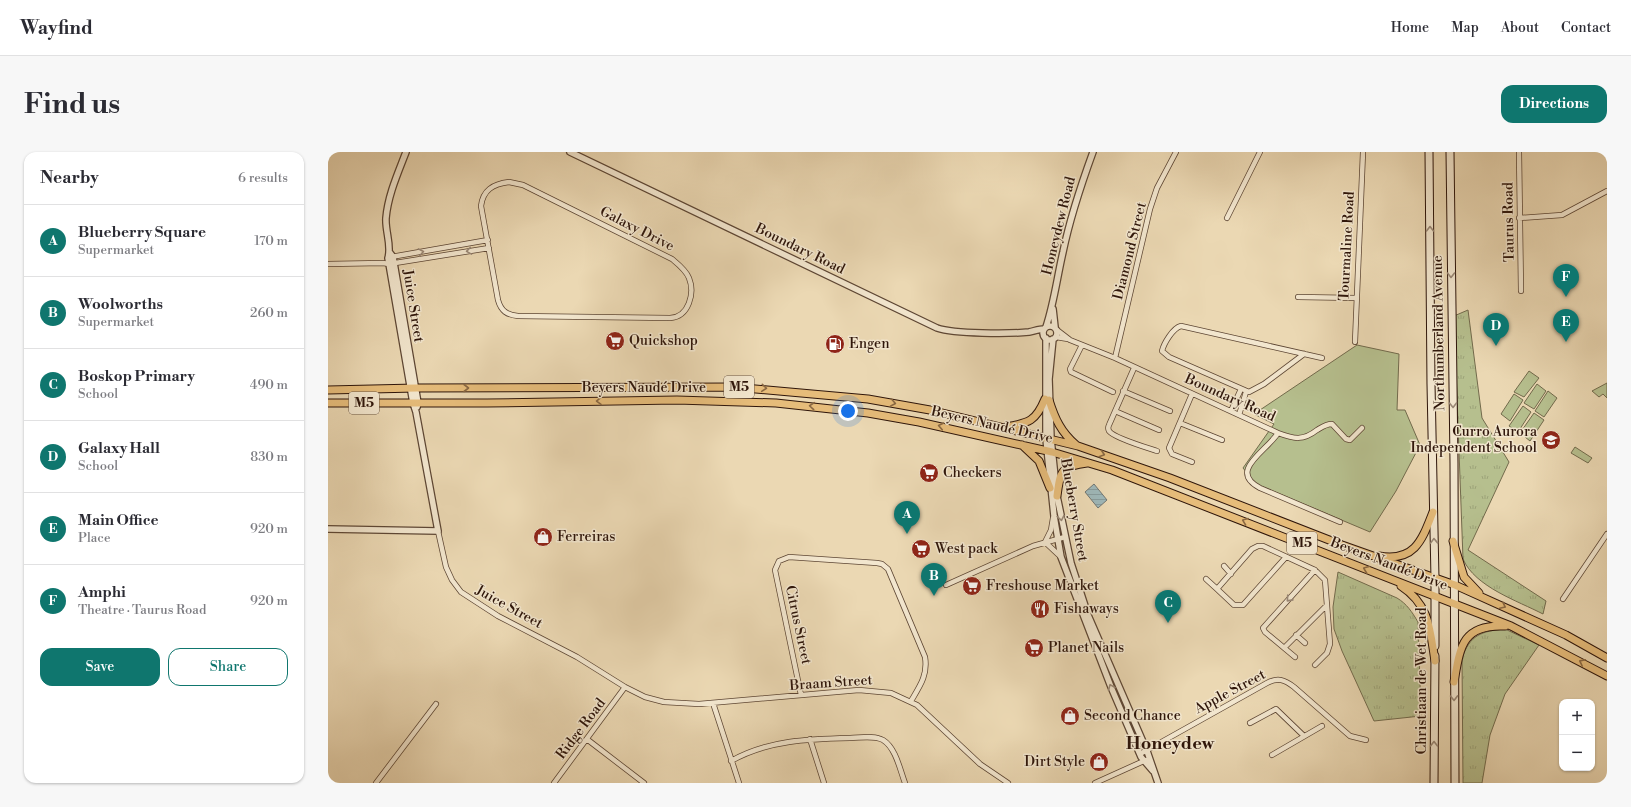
<!DOCTYPE html>
<html lang="en">
<head>
<meta charset="utf-8">
<style>
  :root { --surface:#fff; --page:#f7f7f7; --text:#2b2b33; --muted:#7c7c81; --line:#e1e1e2; --accent:#0f766e }
  body { margin:0; font-family:"Libre Bodoni",serif; background:var(--page); color:var(--text) }
  .controls { position:absolute; right:12px; bottom:12px; display:grid; overflow:hidden; border-radius:8px; box-shadow:0 1px 3px #0004 }
  .controls button { width:36px; height:36px; display:grid; place-items:center; padding:0; border:0; border-bottom:1px solid var(--line); background:var(--surface); color:var(--text); font:20px sans-serif }
  .you { position:absolute; left:520px; top:259px; width:14px; height:14px; margin:-10px; border:3px solid #fff; border-radius:50%; background:#1a73e8; box-shadow:0 0 0 6px #1a73e833 }
  .badge { display:grid; place-items:center; width:26px; height:26px; border-radius:50%; background:var(--accent); color:#fff; font-size:13px; font-weight:700 }
  .pin { position:absolute; translate:-50% -33px; filter:drop-shadow(0 1px 2px #0008) }
  .pin::after { content:''; position:absolute; top:21px; width:14px; height:12px; background:inherit; clip-path:polygon(0 0,100% 0,50% 100%) }
  .list { margin:0; padding:0; list-style:none }
  h2 { display:flex; justify-content:space-between; align-items:center; height:52px; margin:0; padding:0 16px; font-size:17px }
  h2 small { font-size:13px; font-weight:400; color:var(--muted) }
  .list li { display:grid; grid-template-columns:26px 1fr auto; gap:12px; align-items:center; box-sizing:border-box; height:72px; padding:0 16px; border-top:1px solid var(--line) }
  .list b { display:block; font-size:15px; white-space:nowrap }
  .list p { margin:0; font-size:13px; white-space:nowrap; color:var(--muted) }
  .list em { font-size:13px; font-style:normal; color:var(--muted) }
  .actions { display:flex; gap:8px; padding:12px 16px }
  .actions a { flex:1; padding:9px 0; border:1px solid var(--accent); border-radius:12px; text-align:center; font-size:14px; color:var(--accent) }
  .actions .main { background:var(--accent); color:#fff }
  .map { position:relative; flex:none; width:1279px; height:631px; overflow:hidden; border-radius:12px }
  header { display:flex; align-items:center; gap:24px; box-sizing:border-box; height:56px; padding:0 20px; background:var(--surface); border-bottom:1px solid var(--line) }
  header strong { font-size:19px }
  nav { display:flex; gap:22px; margin-inline-start:auto; font-size:14px }
  .intro { display:flex; align-items:center; justify-content:space-between; box-sizing:border-box; height:96px; padding:0 24px }
  h1 { margin:0; font-size:28px }
  .button { padding:10px 18px; border-radius:12px; background:var(--accent); color:#fff; font-size:14px; font-weight:700 }
  main { display:flex; gap:24px; padding:0 24px }
  aside { flex:1; background:var(--surface); border-radius:12px; box-shadow:0 1px 3px #0004 }
  .map>svg:first-child { display:block }
</style>
</head>
<body>
<header>
<strong>Wayfind</strong>
<nav><a>Home</a><a>Map</a><a>About</a><a>Contact</a></nav>
</header>
<div class="intro"><h1>Find us</h1><a class="button">Directions</a></div>
<main>
<aside>
<h2>Nearby<small>6 results</small></h2>
<ul class="list">
<li><span class="badge">A</span><div><b>Blueberry Square</b><p>Supermarket</p></div><em>170 m</em></li>
<li><span class="badge">B</span><div><b>Woolworths</b><p>Supermarket</p></div><em>260 m</em></li>
<li><span class="badge">C</span><div><b>Boskop Primary</b><p>School</p></div><em>490 m</em></li>
<li><span class="badge">D</span><div><b>Galaxy Hall</b><p>School</p></div><em>830 m</em></li>
<li><span class="badge">E</span><div><b>Main Office</b><p>Place</p></div><em>920 m</em></li>
<li><span class="badge">F</span><div><b>Amphi</b><p>Theatre · Taurus Road</p></div><em>920 m</em></li>
</ul>
<div class="actions"><a class="main">Save</a><a>Share</a></div>
</aside>
<div class="map">
<svg width="1279" height="631" viewBox="0 0 1279 631">
  <defs>
    <pattern id="grass-tufts" width="24" height="20" patternUnits="userSpaceOnUse"><rect width="24" height="20" fill="#b6bf8e"/><path d="M3 7l-1-3M5 7V3M7 7l1-3M15 17l-1-3M17 17v-4M19 17l1-3" fill="none" stroke="#9da379"/></pattern>
    <pattern id="water-rules" width="6" height="5" patternUnits="userSpaceOnUse"><rect width="6" height="5" fill="#9eb7b8"/><path d="M0 2.5h6" fill="none" stroke="#889c9d"/></pattern>
  </defs>
  <rect width="100%" height="100%" fill="#ebd8b3"/>
  <filter id="stains"><feTurbulence type="fractalNoise" baseFrequency=".005" numOctaves="4"/><feColorMatrix values="0 0 0 0 .2 0 0 0 0 .09 0 0 0 0 .02 0 0 0 .5 -.17"/></filter>
  <radialGradient id="worn" r=".72"><stop offset=".6" stop-color="#630" stop-opacity="0"/><stop offset="1" stop-color="#630" stop-opacity=".3"/></radialGradient>
  <path fill="url(#grass-tufts)" stroke="#726a4c" d="M 1140,158 L 1154,266 L 1181,310 L 1140,398 L 1218,449 L 1215,462 C 1190,449 1147,435 1135,407 L 1126,164 Z
    M 1010,420 L 1069,446 C 1079,452 1084,460 1090,470 L 1093,564 L 1046,569 L 1014,499 L 1006,477 L 1005,455 Z
    M 1177,477 L 1211,493 L 1177,542 L 1162,583 L 1154,631 L 1135,631 L 1134,507 C 1141,483 1154,479 1177,477 Z"/>
  <path fill="#b6bf8e" stroke="#726a4c" d="M 1029,193 L 1071,202 L 1069,258 L 1077,258 L 1092,293 L 1068,339 L 1042,380 L 928,332 L 915,316 L 946,272 L 926,262 Z
    M 1201,219 L 1211,226 L 1196,245 L 1186,240 Z
    M 1279,231 L 1279,246 L 1275,242 L 1271,245 L 1264,239 Z
    M 1209,232 L 1218,239 L 1206,257 L 1196,251 Z
    M 1220,239 L 1229,246 L 1216,265 L 1207,259 Z
    M 1186,242 L 1195,248 L 1182,269 L 1173,262 Z
    M 1195,254 L 1203,260 L 1190,280 L 1181,274 Z
    M 1206,261 L 1216,268 L 1202,289 L 1192,281 Z
    M 1247,295 L 1264,306 L 1260,311 L 1243,301 Z"/>
  <path fill="url(#water-rules)" stroke="#717672" d="M 766,332 L 779,348 L 770,356 L 757,340 Z"/>
  <g fill="none" stroke-linecap="round" stroke-linejoin="round">
    <g stroke="#5d4634" stroke-width="6">
      <path id="minor" d="M 1191,0 L 1193,139
        M 181,30 L 195,33 L 344,107 C 350,112 358,118 361,126 C 367,141 361,165 342,166 L 190,164 C 179,163 173,159 170,148 L 153,54 C 155,38 165,32 181,30 Z
        M 899,66 L 932,0
        M 1191,66 L 1234,63 L 1279,39
        M 63,105 L 160,88
        M 0,112 L 55,111 L 61,112 L 161,96
        M 970,145 L 1028,146
        M 729,178 L 742,188 L 787,206 L 950,281 C 939,299 899,319 932,336 L 1012,370
        M 728,185 L 740,187
        M 1027,190 L 1035,0
        M 754,193 L 742,217 L 743,220 L 785,240
        M 976,202 L 936,232 L 921,240 L 841,205 L 834,199 C 836,191 845,176 853,174 L 994,206
        M 787,206 L 822,57 L 829,36 L 848,0
        M 806,216 L 781,273 C 780,275 780,277 781,279 C 786,286 820,296 829,299
        M 795,239 L 842,259
        M 864,242 L 841,296 L 844,302 L 864,310
        M 787,259 L 831,278
        M 903,259 L 913,237
        M 911,263 L 918,240
        M 852,271 L 894,288
        M 950,281 C 966,287 975,289 989,278 C 994,275 998,272 1004,272 L 1018,287 L 1022,288 L 1034,276
        M 725,366 L 723,378 L 717,390 L 733,405
        M 110,379 L 118,415 L 124,428 L 133,440 L 170,464 L 249,505 L 297,535 L 317,545 L 336,550 L 371,552 L 531,538 L 563,541 L 589,553 L 652,612 L 680,631
        M 958,405 L 915,453 L 906,453 L 889,437 L 924,397 L 930,394 L 935,394 L 987,418 L 997,428 L 1002,492 L 999,501 L 987,513
        M 896,414 L 903,422
        M 878,427 L 889,437
        M 618,433 L 705,394 L 737,385
        M 1235,447 L 1279,382
        M 968,483 L 977,491
        M 956,496 L 999,453
        M 967,505 L 937,480 L 935,476 L 987,418
        M 473,543 L 447,418 L 451,409 L 461,405 L 549,411 L 554,412 L 560,417 L 597,505 C 600,523 592,534 583,549
        M 385,551 L 411,631
        M 922,571 L 948,557 L 976,584
        M 482,587 L 496,631
        M 260,588 L 316,631
        M 812,602 L 939,531 C 950,525 957,528 966,535 L 1022,584 L 1038,588
        M 944,603 L 994,574
        M 403,609 C 440,588 481,587 522,586 C 532,586 546,583 555,588 C 568,596 572,618 577,631
        M 48,631 L 108,552
        M 226,631 L 297,535
        M 767,631 L 818,608"/>
    </g>
    <g stroke="#5d4634" stroke-width="8">
      <path id="tertiary" d="M 242,0 L 609,176 C 627,182 681,182 701,180 C 706,179 711,177 716,177
        M 62,101 L 65,105 L 90,251 L 89,255
        M 725,157 L 727,175
        M715 181a7 7 0 1 1 14 0a7 7 0 1 1-14 0Z
        M 718,175 C 726,151 729,126 735,100 C 742,66 753,33 765,0
        M 718,186 L 718,287 L 726,364 L 733,405 L 783,535 L 813,605 L 825,619
        M 725,187 L 721,227 L 723,287 L 729,344 L 743,411 L 760,463 L 819,599 L 830,631
        M 0,377 L 110,379 L 88,260 L 85,251 L 60,106 C 64,94 57,79 58,66 C 60,43 70,21 78,0"/>
    </g>
    <g stroke="#2e150a" stroke-width="9">
      <path id="secondary" d="M 1101,0 L 1103,232 L 1107,427 L 1107,494
        M 1122,0 L 1126,311 L 1127,631
        M 1106,631 L 1107,504"/>
    </g>
    <g stroke="#2e150a" stroke-width="9">
      <path id="primary" d="M 0,238 L 88,236 L 405,235 L 540,247 L 602,258 L 750,294 L 842,326 L 1014,393 L 1127,433 L 1238,483 L 1279,506
        M 721,248 C 727,267 733,280 748,293
        M 0,251 L 159,251 L 349,248 L 448,251 L 540,261 L 591,270 L 724,300 L 784,318 L 1183,474 L 1279,524
        M 678,275 C 701,271 708,269 717,247
        M 694,293 L 711,309 L 722,336
        M 729,344 C 732,319 733,314 759,311
        M 1125,389 L 1136,425 L 1151,441
        M 1051,404 C 1087,410 1094,388 1105,360
        M 1073,434 C 1102,453 1102,478 1107,509
        M 1126,530 C 1132,495 1134,472 1177,474"/>
    </g>
    <use href="#minor" stroke="#f2e6ce" stroke-width="4.5"/>
    <use href="#tertiary" stroke="#f2e6ce" stroke-width="5.5"/>
    <use href="#secondary" stroke="#f2e6ce" stroke-width="7"/>
    <use href="#primary" stroke="#e6bc7a" stroke-width="7"/>
  </g>
  <defs><path id="oneway-chevron" d="M-2-3.5L2.5 0L-2 3.5" fill="none" stroke-width="1.6" stroke-linecap="round" stroke-linejoin="round"/></defs>
  <g stroke="#9a8876">
    <use href="#oneway-chevron" transform="translate(1102 77) rotate(-90)"/>
    <use href="#oneway-chevron" transform="translate(141 99) rotate(171)"/>
    <use href="#oneway-chevron" transform="translate(93 100) rotate(-10)"/>
    <use href="#oneway-chevron" transform="translate(1123 123) rotate(90)"/>
    <use href="#oneway-chevron" transform="translate(1125 253) rotate(89)"/>
    <use href="#oneway-chevron" transform="translate(733 366) rotate(79)"/>
    <use href="#oneway-chevron" transform="translate(1106 389) rotate(-92)"/>
    <use href="#oneway-chevron" transform="translate(961 447) rotate(132)"/>
    <use href="#oneway-chevron" transform="translate(783 535) rotate(-112)"/>
    <use href="#oneway-chevron" transform="translate(1126 546) rotate(89)"/>
    <use href="#oneway-chevron" transform="translate(1106 592) rotate(-90)"/>
  </g>
  <g stroke="#8a6842">
    <use href="#oneway-chevron" transform="translate(138 236)"/>
    <use href="#oneway-chevron" transform="translate(436 236) rotate(5)"/>
    <use href="#oneway-chevron" transform="translate(271 249) rotate(179)"/>
    <use href="#oneway-chevron" transform="translate(565 251) rotate(10)"/>
    <use href="#oneway-chevron" transform="translate(484 254) rotate(-175)"/>
    <use href="#oneway-chevron" transform="translate(613 274) rotate(-168)"/>
    <use href="#oneway-chevron" transform="translate(774 302) rotate(18)"/>
    <use href="#oneway-chevron" transform="translate(917 369) rotate(-159)"/>
    <use href="#oneway-chevron" transform="translate(1038 417) rotate(-159)"/>
    <use href="#oneway-chevron" transform="translate(1175 454) rotate(25)"/>
    <use href="#oneway-chevron" transform="translate(1254 510) rotate(-153)"/>
  </g>
  <defs>
    <g id="supermarket-disc" transform="scale(1)"><circle r="9.5" fill="#8f2418" stroke="#f2e6ce"/><path d="M-6-5.5h2.5l.6 2H6L4.5 2H-2.5L-4.4-4H-6ZM-1.5 3.2a1.3 1.3 0 1 0 .1 0ZM3 3.2a1.3 1.3 0 1 0 .1 0Z" fill="#fff"/></g>
    <g id="fuel-disc" transform="scale(1)"><circle r="9.5" fill="#8f2418" stroke="#f2e6ce"/><path d="M-5.5-6h7V0h2V4h1.3V-2.5L3-4.5l.8-.8L6-3V5H2.5V1h-1V6h-7ZM-4.2-4.7v3.2H.2V-4.7Z" fill="#fff"/></g>
    <g id="school-disc" transform="scale(1)"><circle r="9.5" fill="#8f2418" stroke="#f2e6ce"/><path d="M0-5L7-2L0 1L-7-2ZM-4 1L0 2.5L4 1V4Q0 6-4 4Z" fill="#fff"/></g>
    <g id="shop-disc" transform="scale(1)"><circle r="9.5" fill="#8f2418" stroke="#f2e6ce"/><path d="M-5-2.5h2.3a2.7 3.5 0 0 1 5.4 0H5L5.5 6h-11ZM-1.5-2.5h3a1.5 2.3 0 0 0-3 0Z" fill="#fff"/></g>
    <g id="restaurant-disc" transform="scale(1)"><circle r="9.5" fill="#8f2418" stroke="#f2e6ce"/><path d="M-5-6h1v4h1v-4h1v4h1v-4h1v5L-1.5 .5V6h-2V.5L-5-1ZM5-6V6H3V1.5H1.5Q1.5-4 5-6Z" fill="#fff"/></g>
  </defs>
  <g fill-rule="evenodd">
    <use href="#supermarket-disc" x="287" y="189"/>
    <use href="#fuel-disc" x="507" y="192"/>
    <use href="#school-disc" x="1223" y="288"/>
    <use href="#supermarket-disc" x="601" y="321"/>
    <use href="#shop-disc" x="215" y="385"/>
    <use href="#supermarket-disc" x="593" y="397"/>
    <use href="#supermarket-disc" x="644" y="434"/>
    <use href="#restaurant-disc" x="712" y="457"/>
    <use href="#supermarket-disc" x="706" y="496"/>
    <use href="#shop-disc" x="742" y="564"/>
    <use href="#shop-disc" x="771" y="610"/>
  </g>
  <g text-anchor="middle" dominant-baseline="central" stroke-width="3" stroke-linejoin="round" paint-order="stroke">
    <g fill="#f2e6ce" stroke="#695445" stroke-width="1">
      <rect x="396" y="224" width="30" height="22" rx="3"/>
      <rect x="21" y="240" width="30" height="22" rx="3"/>
      <rect x="959" y="380" width="30" height="22" rx="3"/>
    </g>
    <g font-size="13" font-weight="bold" fill="#2e150a">
      <text x="411" y="235">M5</text>
      <text x="36" y="251">M5</text>
      <text x="974" y="391">M5</text>
    </g>
    <g font-size="14" fill="#2e150a" stroke="#f2e6ce">
      <text transform="translate(1181 70) rotate(-91)">Taurus Road</text>
      <text transform="translate(731 74) rotate(-76)">Honeydew Road</text>
      <text transform="translate(309 77) rotate(27)">Galaxy Drive</text>
      <text transform="translate(1019 94) rotate(-87)">Tourmaline Road</text>
      <text transform="translate(472 97) rotate(26)">Boundary Road</text>
      <text transform="translate(802 99) rotate(-76)">Diamond Street</text>
      <text transform="translate(85 154) rotate(81)">Juice Street</text>
      <text transform="translate(1111 181) rotate(-91)">Northumberland Avenue</text>
      <text x="316" y="236">Beyers Naudé Drive</text>
      <text transform="translate(902 246) rotate(24)">Boundary Road</text>
      <text transform="translate(664 273) rotate(13)">Beyers Naudé Drive</text>
      <text transform="translate(746 358) rotate(80)">Blueberry Street</text>
      <text transform="translate(1061 412) rotate(21)">Beyers Naudé Drive</text>
      <text transform="translate(181 455) rotate(29)">Juice Street</text>
      <text transform="translate(470 473) rotate(78)">Citrus Street</text>
      <text transform="translate(1094 529) rotate(-90)">Christiaan de Wet Road</text>
      <text transform="translate(503 531) rotate(-4)">Braam Street</text>
      <text transform="translate(902 540) rotate(-28)">Apple Street</text>
      <text transform="translate(253 577) rotate(-53)">Ridge Road</text>
    </g>
    <g font-size="14" fill="#2e150a" stroke="#f2e6ce" text-anchor="start">
      <text x="301" y="189">Quickshop</text>
      <text x="521" y="192">Engen</text>
      <text x="1209" y="280" text-anchor="end">Curro Aurora<tspan x="1209" dy="16">Independent School</tspan></text>
      <text x="615" y="321">Checkers</text>
      <text x="229" y="385">Ferreiras</text>
      <text x="607" y="397">West pack</text>
      <text x="658" y="434">Freshouse Market</text>
      <text x="726" y="457">Fishaways</text>
      <text x="720" y="496">Planet Nails</text>
      <text x="756" y="564">Second Chance</text>
      <text x="757" y="610" text-anchor="end">Dirt Style</text>
    </g>
    <g font-size="18" font-weight="bold" fill="#2e150a" stroke="#f2e6ce">
      <text x="842" y="591">Honeydew</text>
    </g>
  </g>
  <rect width="100%" height="100%" filter="url(#stains)"/>
  <rect width="100%" height="100%" fill="url(#worn)"/>
</svg>
<div class="controls">
<button>+</button>
<button>−</button>
</div>
<div class="you"></div>
<div class="pin badge" style="left:579px;top:382px">A</div>
<div class="pin badge" style="left:606px;top:444px">B</div>
<div class="pin badge" style="left:840px;top:471px">C</div>
<div class="pin badge" style="left:1168px;top:194px">D</div>
<div class="pin badge" style="left:1238px;top:190px">E</div>
<div class="pin badge" style="left:1238px;top:145px">F</div>
</div>
</main>
</body>
</html>
